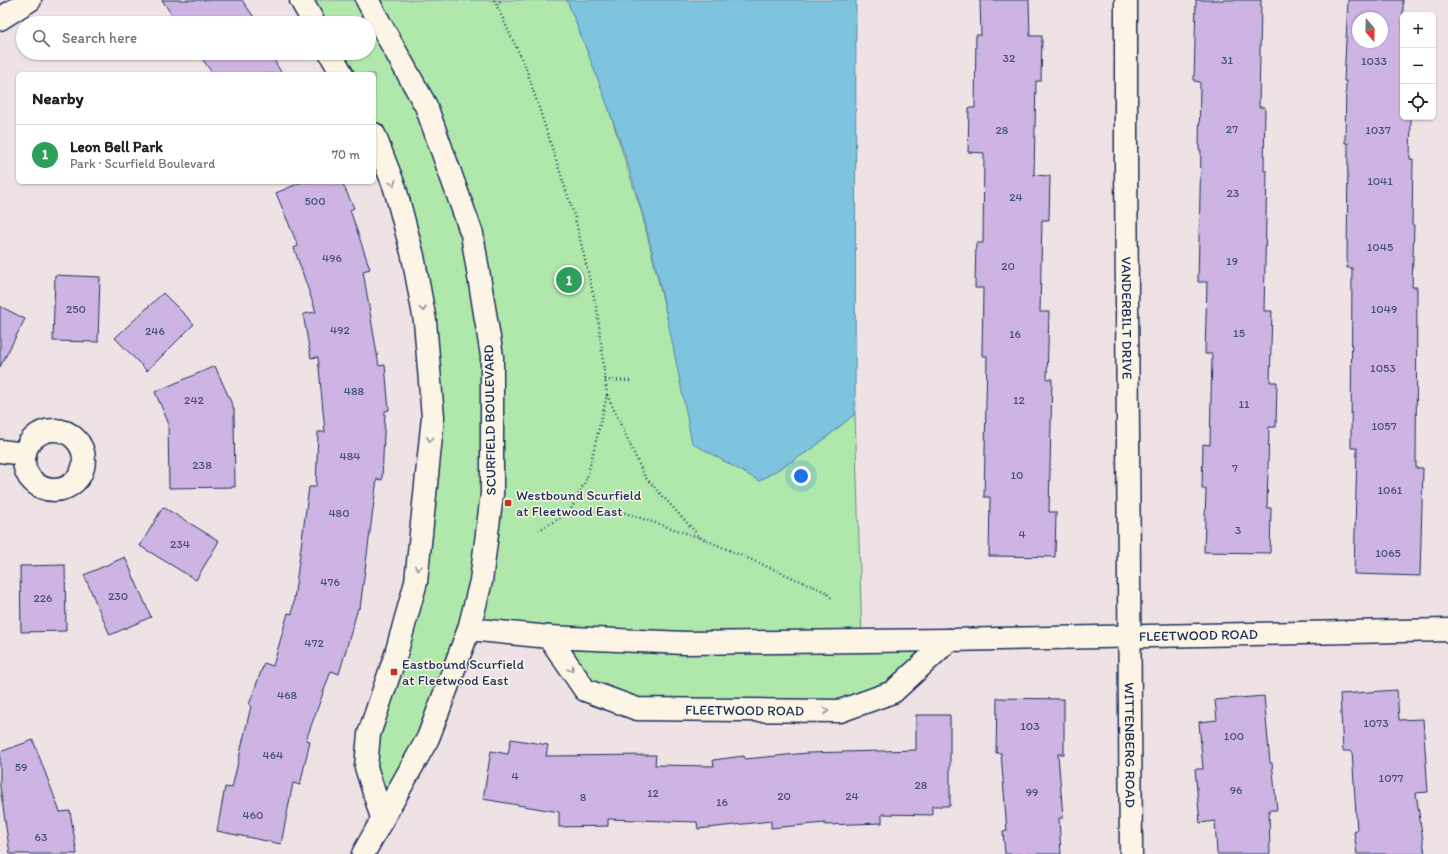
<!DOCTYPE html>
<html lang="en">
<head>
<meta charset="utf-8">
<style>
  :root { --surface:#fff; --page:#f2f2f2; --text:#202124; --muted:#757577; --line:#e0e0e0; --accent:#c8321e }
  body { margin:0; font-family:Itim,sans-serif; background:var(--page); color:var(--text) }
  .controls { position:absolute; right:12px; top:12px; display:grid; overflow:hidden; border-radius:6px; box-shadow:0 1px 3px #0004 }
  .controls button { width:36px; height:36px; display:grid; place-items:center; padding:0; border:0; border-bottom:1px solid var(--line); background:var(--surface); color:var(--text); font:20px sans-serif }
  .compass { position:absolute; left:1352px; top:12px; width:36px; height:36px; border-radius:50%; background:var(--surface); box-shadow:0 1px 3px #0004; rotate:161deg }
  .you { position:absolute; left:801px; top:476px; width:14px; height:14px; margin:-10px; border:3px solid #fff; border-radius:50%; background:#1a73e8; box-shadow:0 0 0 6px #1a73e833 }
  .badge { display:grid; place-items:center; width:26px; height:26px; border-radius:50%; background:var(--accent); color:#fff; font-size:13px; font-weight:700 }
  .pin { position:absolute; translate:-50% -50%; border:2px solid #fff; box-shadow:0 1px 4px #0006 }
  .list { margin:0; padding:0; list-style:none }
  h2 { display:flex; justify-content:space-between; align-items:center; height:52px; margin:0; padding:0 16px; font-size:17px }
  h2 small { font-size:13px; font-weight:400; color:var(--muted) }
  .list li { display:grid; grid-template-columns:26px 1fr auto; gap:12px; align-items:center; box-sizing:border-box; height:60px; padding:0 16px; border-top:1px solid var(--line) }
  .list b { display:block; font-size:15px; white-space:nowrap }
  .list p { margin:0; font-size:13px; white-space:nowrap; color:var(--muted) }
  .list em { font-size:13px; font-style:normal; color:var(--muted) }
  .icon { flex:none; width:22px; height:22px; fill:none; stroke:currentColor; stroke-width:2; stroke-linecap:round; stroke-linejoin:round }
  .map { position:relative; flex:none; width:1448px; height:854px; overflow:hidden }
  .search { position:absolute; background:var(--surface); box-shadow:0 1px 3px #0004; left:16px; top:16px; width:360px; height:44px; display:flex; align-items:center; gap:10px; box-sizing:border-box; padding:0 14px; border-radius:22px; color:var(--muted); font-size:15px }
  .panel { position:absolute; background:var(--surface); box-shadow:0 1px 3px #0004; left:16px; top:72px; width:360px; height:112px; border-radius:6px }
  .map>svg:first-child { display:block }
</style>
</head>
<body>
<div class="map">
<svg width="1448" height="854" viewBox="0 0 1448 854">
  <rect width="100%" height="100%" fill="#eee2e4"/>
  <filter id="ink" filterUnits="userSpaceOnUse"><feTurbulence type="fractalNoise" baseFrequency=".025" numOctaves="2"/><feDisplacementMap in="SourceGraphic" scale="8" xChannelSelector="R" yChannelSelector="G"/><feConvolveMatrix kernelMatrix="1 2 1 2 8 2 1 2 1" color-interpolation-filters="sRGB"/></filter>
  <g filter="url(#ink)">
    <path fill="#b0e8ac" stroke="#668c85" d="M 301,0 L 567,0 L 603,91 L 642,214 L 669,325 L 759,481 L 812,449 L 855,414 L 862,638 L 949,640 L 893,692 L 840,711 L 637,709 L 585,690 L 549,637 L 469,629 L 382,818 L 366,767 L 416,582 L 425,321 L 374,134 L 374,74 L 342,74 L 330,53 L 369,53 L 369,23 L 314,23 Z"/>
    <path fill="#7ec4df" stroke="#5688ab" d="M 567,0 L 856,0 L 855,414 L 812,449 L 759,481 L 692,443 C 677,367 663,290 643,215 C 623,142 595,71 567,0 Z"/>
    <path fill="#cdb4e2" stroke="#1b2f5e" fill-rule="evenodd" d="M 162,0 L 242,0 L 258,23 L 177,23 Z
      M 980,0 L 1029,0 L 1030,36 L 1042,36 L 1041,81 L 1036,81 L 1034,175 L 1050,176 L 1049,220 L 1042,220 L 1040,312 L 1049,312 L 1047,379 L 1052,379 L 1049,512 L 1056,512 L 1055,557 L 989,556 L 990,497 L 984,497 L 987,356 L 982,356 L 983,288 L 975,288 L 976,243 L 983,243 L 984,153 L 968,152 L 969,108 L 975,108 L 976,35 L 981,35 Z
      M 1196,0 L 1261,0 L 1259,107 L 1265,107 L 1264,171 L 1267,171 L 1264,311 L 1272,311 L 1270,382 L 1277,382 L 1276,427 L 1269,427 L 1267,508 L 1271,508 L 1270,553 L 1204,552 L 1206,489 L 1202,489 L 1203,444 L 1210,445 L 1212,354 L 1205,354 L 1207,282 L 1198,282 L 1201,150 L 1199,150 L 1200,82 L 1194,81 Z
      M 1348,0 L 1403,0 L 1403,117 L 1411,117 L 1410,159 L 1413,159 L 1412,225 L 1414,225 L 1412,287 L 1417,287 L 1416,468 L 1423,468 L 1420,576 L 1354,574 L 1357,448 L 1351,448 L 1352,268 L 1347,268 L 1348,143 L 1345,143 L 1346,81 L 1344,81 ZM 1358,18 L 1382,18 L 1382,42 L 1358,42 Z
      M 198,53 L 270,53 L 282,74 L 213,74 Z
      M 302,182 L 342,182 L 354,208 L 350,210 L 370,269 L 363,271 L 379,366 L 385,365 L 389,410 L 385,411 L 382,480 L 377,479 L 360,608 L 358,608 L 339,674 L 331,671 L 306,740 L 310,741 L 300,785 L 293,783 L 281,844 L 217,831 L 225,787 L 232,788 L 251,706 L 249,705 L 264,663 L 273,666 L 288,613 L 292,614 L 309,487 L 316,487 L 318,432 L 325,432 L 318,357 L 311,358 L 303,314 L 316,312 L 294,248 L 298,246 L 276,193 Z
      M 55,275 L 100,277 L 98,342 L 53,341 Z
      M 163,293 L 194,324 L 147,371 L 115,338 Z
      M 0,306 L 25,319 L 0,367 Z
      M 215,366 L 234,409 L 235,487 L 169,488 L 168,422 L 155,392 Z
      M 163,507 L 219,541 L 196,580 L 140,546 Z
      M 125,557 L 151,617 L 110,635 L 84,575 Z
      M 65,565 L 66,631 L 21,632 L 20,566 Z
      M 1397,690 L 1399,720 L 1423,719 L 1428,792 L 1416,793 L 1425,854 L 1357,854 L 1354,832 L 1357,831 L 1352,751 L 1343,751 L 1340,694 Z
      M 1264,696 L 1270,763 L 1272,763 L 1277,810 L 1269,810 L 1270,854 L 1217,854 L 1215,821 L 1200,823 L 1195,769 L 1203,769 L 1199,722 L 1217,720 L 1215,700 Z
      M 997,698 L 1064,699 L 1064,754 L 1058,754 L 1063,818 L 1059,818 L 1061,854 L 1005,854 L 1003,832 L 1007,831 L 1001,753 L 996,753 Z
      M 916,715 L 950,715 L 950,806 L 932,806 L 932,815 L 882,814 L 882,823 L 825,825 L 825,823 L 771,828 L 771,821 L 698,829 L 697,822 L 608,819 L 608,826 L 559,827 L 559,812 L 483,799 L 491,751 L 508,754 L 511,739 L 548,745 L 546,756 L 656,755 L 655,765 L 714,766 L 713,760 L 744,756 L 745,759 L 808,753 L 916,750 Z
      M 33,740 L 60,812 L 70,811 L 77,854 L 10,854 L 0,787 L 0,752 Z"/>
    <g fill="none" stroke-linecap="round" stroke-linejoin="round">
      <g stroke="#1b2f5e" stroke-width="25">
        <g id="minor">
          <path d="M 301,0 L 314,23"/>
          <path id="s1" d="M 1126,0 L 1126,160 L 1131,854"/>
          <path d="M 0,19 L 30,0"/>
          <path d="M 330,53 L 342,74"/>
          <path d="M 374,134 L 395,188 L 413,256 L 425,321 L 433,417 L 416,582 L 396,654 L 369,734 L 366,767 L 382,818"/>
          <circle cx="54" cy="460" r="30"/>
          <path d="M 0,451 L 25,454"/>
          <path id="s2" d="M 469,629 L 549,637 L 685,643 L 949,640 L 1448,630"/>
          <path id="s3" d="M 549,637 L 585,690 L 637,709 L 840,711 L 893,692 L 949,640"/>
        </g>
      </g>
      <g stroke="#1b2f5e" stroke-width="25">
        <path id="tertiary" d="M 363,854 L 428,738 L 469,629 L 481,581 L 492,494 L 492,356 L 472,234 L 426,106 L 367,0"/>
      </g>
      <path stroke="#1b2f5e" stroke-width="2.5" stroke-dasharray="1 3" stroke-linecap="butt" d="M 494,0 L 526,68 L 575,218 L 597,310 L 607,395 L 587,478 L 569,513 L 539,530
        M 497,5 L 501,0
        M 605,380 L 633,381
        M 607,395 L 645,477 L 701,538 L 826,592 L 833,600
        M 569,513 L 616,510 L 701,538"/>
      <use href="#minor" stroke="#fcf5e5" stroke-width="22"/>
      <use href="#tertiary" stroke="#fcf5e5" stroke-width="22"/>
    </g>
    <defs><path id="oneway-chevron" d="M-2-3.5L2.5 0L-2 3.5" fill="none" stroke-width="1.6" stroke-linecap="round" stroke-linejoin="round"/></defs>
    <g stroke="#8c92a2">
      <use href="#oneway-chevron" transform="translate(393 183) rotate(70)"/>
      <use href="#oneway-chevron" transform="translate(423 309) rotate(79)"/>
      <use href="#oneway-chevron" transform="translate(430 439) rotate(95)"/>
      <use href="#oneway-chevron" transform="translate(418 568) rotate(96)"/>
      <use href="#oneway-chevron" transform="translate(571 669) rotate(56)"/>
      <use href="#oneway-chevron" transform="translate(826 711) rotate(1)"/>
    </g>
  </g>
  <g fill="#c8321e" stroke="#fcf5e5" stroke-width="1.5">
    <rect x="504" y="499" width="8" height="8" rx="2"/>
    <rect x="390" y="668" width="8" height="8" rx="2"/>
  </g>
  <g text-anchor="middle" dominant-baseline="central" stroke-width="3" stroke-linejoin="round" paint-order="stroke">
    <g font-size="12" fill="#48507f">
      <text x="1009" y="58">32</text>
      <text x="1227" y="60">31</text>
      <text x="1374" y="61">1033</text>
      <text x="1232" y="129">27</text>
      <text x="1002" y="130">28</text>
      <text x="1378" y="130">1037</text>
      <text x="1380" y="181">1041</text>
      <text x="1233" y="193">23</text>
      <text x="1016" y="197">24</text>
      <text x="315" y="201">500</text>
      <text x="1380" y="247">1045</text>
      <text x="332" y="258">496</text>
      <text x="1232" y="261">19</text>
      <text x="1008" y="266">20</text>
      <text x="76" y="309">250</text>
      <text x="1384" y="309">1049</text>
      <text x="340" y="330">492</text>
      <text x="155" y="331">246</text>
      <text x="1239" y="333">15</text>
      <text x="1015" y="334">16</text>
      <text x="1383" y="368">1053</text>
      <text x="354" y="391">488</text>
      <text x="194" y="400">242</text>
      <text x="1019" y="400">12</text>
      <text x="1244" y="404">11</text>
      <text x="1384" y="426">1057</text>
      <text x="350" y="456">484</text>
      <text x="202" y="465">238</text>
      <text x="1235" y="468">7</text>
      <text x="1017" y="475">10</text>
      <text x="1390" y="490">1061</text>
      <text x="339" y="513">480</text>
      <text x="1238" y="530">3</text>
      <text x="1022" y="534">4</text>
      <text x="180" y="544">234</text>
      <text x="1388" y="553">1065</text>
      <text x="330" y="582">476</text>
      <text x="118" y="596">230</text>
      <text x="43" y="598">226</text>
      <text x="314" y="643">472</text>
      <text x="287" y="695">468</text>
      <text x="1376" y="723">1073</text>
      <text x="1030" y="726">103</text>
      <text x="1234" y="736">100</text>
      <text x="273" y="755">464</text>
      <text x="21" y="767">59</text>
      <text x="515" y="776">4</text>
      <text x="1391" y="778">1077</text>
      <text x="921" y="785">28</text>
      <text x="1236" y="790">96</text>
      <text x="1032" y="792">99</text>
      <text x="653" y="793">12</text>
      <text x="784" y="796">20</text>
      <text x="852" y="796">24</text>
      <text x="583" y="797">8</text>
      <text x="722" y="802">16</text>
      <text x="253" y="815">460</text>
      <text x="41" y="837">63</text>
    </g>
    <g font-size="14" fill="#1b2f5e" stroke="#fcf5e5">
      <text stroke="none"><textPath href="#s1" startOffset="318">VANDERBILT DRIVE</textPath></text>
      <text transform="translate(490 420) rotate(-91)">SCURFIELD BOULEVARD</text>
      <text stroke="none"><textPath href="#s2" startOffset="730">FLEETWOOD ROAD</textPath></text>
      <text stroke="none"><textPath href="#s3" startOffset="227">FLEETWOOD ROAD</textPath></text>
      <text stroke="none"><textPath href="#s1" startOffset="745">WITTENBERG ROAD</textPath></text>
    </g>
    <g font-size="14" fill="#1b2f5e" stroke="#fcf5e5" text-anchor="start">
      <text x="516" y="495">Westbound Scurfield<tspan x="516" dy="16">at Fleetwood East</tspan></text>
      <text x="402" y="664">Eastbound Scurfield<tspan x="402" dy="16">at Fleetwood East</tspan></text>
    </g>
  </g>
</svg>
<div class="controls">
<button>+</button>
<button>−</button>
<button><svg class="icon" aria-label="locate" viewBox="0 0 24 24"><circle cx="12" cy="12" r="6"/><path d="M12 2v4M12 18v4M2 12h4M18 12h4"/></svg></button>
</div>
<svg class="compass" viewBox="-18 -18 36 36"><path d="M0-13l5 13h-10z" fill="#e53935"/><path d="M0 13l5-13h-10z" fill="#757577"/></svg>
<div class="you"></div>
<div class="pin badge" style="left:569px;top:280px;background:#2e9e5b">1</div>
<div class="search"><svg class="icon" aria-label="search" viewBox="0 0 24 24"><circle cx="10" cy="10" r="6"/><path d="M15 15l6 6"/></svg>Search here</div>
<section class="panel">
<h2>Nearby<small></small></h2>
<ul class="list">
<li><span class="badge" style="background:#2e9e5b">1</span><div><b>Leon Bell Park</b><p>Park · Scurfield Boulevard</p></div><em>70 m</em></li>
</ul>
</section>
</div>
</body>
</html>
